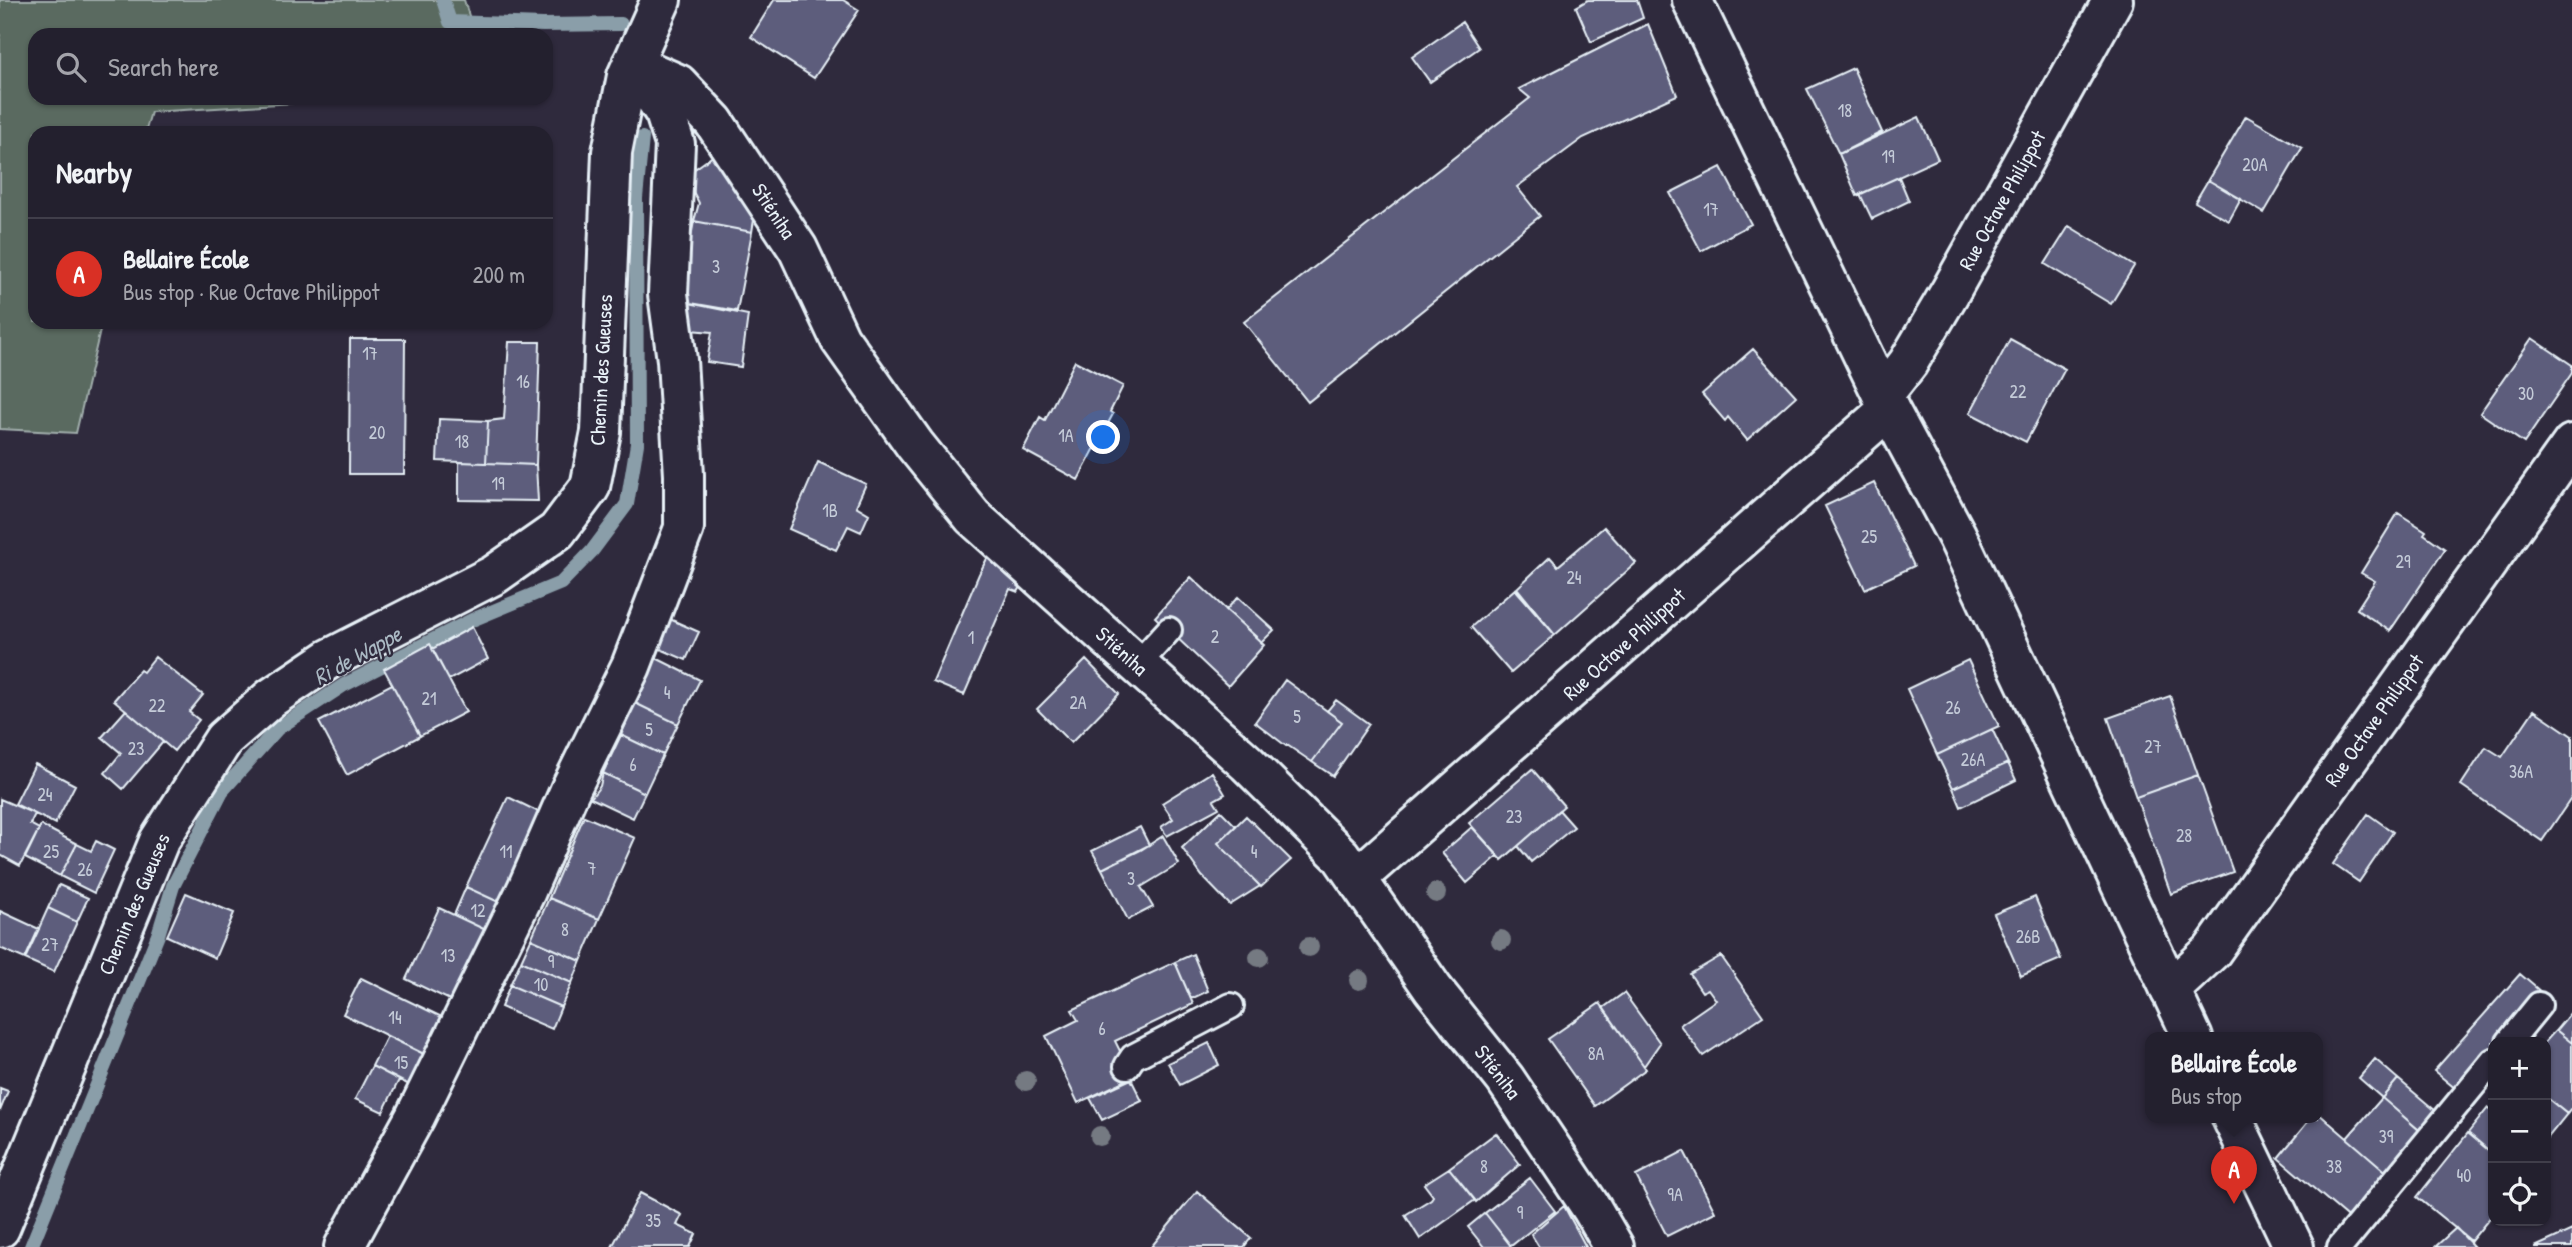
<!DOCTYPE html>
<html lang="en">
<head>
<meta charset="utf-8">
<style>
  :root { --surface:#23202e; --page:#2b2836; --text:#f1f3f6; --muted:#a3a3aa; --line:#403e4a; --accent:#d93025 }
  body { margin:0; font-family:"Patrick Hand",sans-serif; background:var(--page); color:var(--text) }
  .controls { position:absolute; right:21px; bottom:21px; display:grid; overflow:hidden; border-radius:14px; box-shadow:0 2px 5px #0004 }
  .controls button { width:63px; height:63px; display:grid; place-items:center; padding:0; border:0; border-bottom:2px solid var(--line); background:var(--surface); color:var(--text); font:35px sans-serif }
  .you { position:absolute; left:1104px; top:438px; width:24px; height:24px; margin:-18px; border:5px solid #fff; border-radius:50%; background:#1a73e8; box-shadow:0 0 0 10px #1a73e833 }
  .badge { display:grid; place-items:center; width:46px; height:46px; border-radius:50%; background:var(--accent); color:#fff; font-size:23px; font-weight:700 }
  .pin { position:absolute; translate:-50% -58px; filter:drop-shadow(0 2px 4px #0008) }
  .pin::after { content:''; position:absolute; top:37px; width:24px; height:21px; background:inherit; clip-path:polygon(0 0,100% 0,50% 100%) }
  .popup { position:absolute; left:2145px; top:1032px; width:178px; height:91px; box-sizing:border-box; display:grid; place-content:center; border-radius:14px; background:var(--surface); filter:drop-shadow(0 2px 5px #0005); font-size:23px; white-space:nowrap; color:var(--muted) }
  .popup b { font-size:26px; color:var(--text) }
  .popup::after { content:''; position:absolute; left:50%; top:100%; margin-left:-14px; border:14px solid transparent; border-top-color:var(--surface) }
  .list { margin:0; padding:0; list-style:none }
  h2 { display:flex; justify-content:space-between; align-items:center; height:91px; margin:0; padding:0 28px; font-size:30px }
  h2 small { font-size:23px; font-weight:400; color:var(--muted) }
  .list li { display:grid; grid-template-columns:46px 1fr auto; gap:21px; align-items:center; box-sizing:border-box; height:112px; padding:0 28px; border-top:2px solid var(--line) }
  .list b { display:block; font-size:26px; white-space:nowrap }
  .list p { margin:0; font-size:23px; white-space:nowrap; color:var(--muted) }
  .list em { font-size:23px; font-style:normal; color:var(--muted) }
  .icon { flex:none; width:38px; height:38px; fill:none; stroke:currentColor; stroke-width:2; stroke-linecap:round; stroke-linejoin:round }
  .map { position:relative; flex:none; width:2572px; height:1247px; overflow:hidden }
  .search { position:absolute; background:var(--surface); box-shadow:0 2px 5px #0004; left:28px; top:28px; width:525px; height:77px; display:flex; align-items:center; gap:18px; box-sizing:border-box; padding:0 24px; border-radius:21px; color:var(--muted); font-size:26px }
  .panel { position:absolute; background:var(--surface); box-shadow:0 2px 5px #0004; left:28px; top:126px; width:525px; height:203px; border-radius:21px }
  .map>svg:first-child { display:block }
</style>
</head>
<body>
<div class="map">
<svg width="2572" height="1247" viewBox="0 0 2572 1247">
  <rect width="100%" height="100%" fill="#2f2a3d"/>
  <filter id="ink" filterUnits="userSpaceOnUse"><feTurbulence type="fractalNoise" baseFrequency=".0143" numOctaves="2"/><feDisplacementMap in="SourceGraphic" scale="14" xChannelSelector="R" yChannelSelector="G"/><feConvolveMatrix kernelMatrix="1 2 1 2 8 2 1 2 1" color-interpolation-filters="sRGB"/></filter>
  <g filter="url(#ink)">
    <path fill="#5a6a60" stroke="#a1aeac" stroke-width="2" d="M 0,0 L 464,0 L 475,35 L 35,35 L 35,98 L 375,98 L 151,112 L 145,133 L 35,133 L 35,322 L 102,322 L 76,433 L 0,429 Z"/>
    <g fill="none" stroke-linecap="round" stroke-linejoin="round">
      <path stroke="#8a9ea9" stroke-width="14" d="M 443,0 L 450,22 L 543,25 L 621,24
        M 31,1247 L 158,935 L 173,886 L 222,791 L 277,729 L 344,685 L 472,620 L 561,583 L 592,551 L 627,504 L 637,444 L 636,198 L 642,138"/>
    </g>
    <path fill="#5d5d7b" stroke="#e8f1f8" stroke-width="2" d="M 774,0 L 843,0 L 859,10 L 814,78 L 751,37 Z
      M 1588,0 L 1637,0 L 1643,18 L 1591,42 L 1576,7 Z
      M 1462,22 L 1479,48 L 1430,82 L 1412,57 Z
      M 1648,24 L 1677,95 L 1583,138 L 1517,187 L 1540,216 L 1308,402 L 1244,322 L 1530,98 L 1519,89 Z
      M 1853,68 L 1882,132 L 1839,154 L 1807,89 Z
      M 2246,116 L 2302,148 L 2264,213 L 2208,180 Z
      M 1919,117 L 1938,159 L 1857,196 L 1839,154 Z
      M 717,153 L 754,220 L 752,232 L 694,221 L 699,203 L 685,176 Z
      M 1721,167 L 1751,224 L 1701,251 L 1670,193 Z
      M 1899,177 L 1909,201 L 1872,219 L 1860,194 Z
      M 2208,180 L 2241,199 L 2229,221 L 2195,202 Z
      M 694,221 L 752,232 L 737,311 L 679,301 Z
      M 2069,226 L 2134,266 L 2111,304 L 2045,264 Z
      M 679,301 L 748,315 L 741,367 L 707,362 L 712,332 L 680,329 Z
      M 2532,338 L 2572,365 L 2572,373 L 2524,443 L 2480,413 Z
      M 350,339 L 405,339 L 404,474 L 349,474 Z
      M 2010,339 L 2065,369 L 2026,442 L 1970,413 Z
      M 509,342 L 540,342 L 536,465 L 486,463 L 488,421 L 504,419 Z
      M 1753,349 L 1796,396 L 1747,440 L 1728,417 L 1725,421 L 1702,394 Z
      M 1075,361 L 1123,386 L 1110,412 L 1113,414 L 1078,480 L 1023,450 L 1040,417 L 1045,420 Z
      M 439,419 L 488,421 L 486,463 L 437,461 Z
      M 459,462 L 536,465 L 538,501 L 459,500 Z
      M 818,462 L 866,484 L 856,506 L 869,514 L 861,532 L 848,526 L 836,550 L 789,529 Z
      M 1874,483 L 1914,566 L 1865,589 L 1825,506 Z
      M 2398,513 L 2426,531 L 2424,534 L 2445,549 L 2390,631 L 2357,609 L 2375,581 L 2361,573 Z
      M 1604,527 L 1636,563 L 1555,635 L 1517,588 L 1550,557 L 1558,566 Z
      M 992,549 L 1025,580 L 1018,592 L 1010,589 L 964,695 L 933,682 L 979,574 Z
      M 1191,577 L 1264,645 L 1228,686 L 1155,617 Z
      M 1515,589 L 1555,635 L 1511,673 L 1471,627 Z
      M 1238,597 L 1274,630 L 1262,642 L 1226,610 Z
      M 663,616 L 699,632 L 686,660 L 651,645 Z
      M 472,627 L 488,659 L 449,680 L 432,649 Z
      M 430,644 L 466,712 L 420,736 L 384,669 Z
      M 155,657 L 203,695 L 189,712 L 199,720 L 174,751 L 114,700 L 140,670 L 143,672 Z
      M 656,658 L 700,680 L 678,724 L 635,703 Z
      M 1086,660 L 1119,694 L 1071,743 L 1037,709 Z
      M 1968,660 L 1999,726 L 1937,755 L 1907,689 Z
      M 1285,680 L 1342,722 L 1312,762 L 1287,745 L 1286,746 L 1255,722 Z
      M 392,684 L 420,736 L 347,775 L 319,722 Z
      M 2170,696 L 2198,775 L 2136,797 L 2108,718 Z
      M 1336,700 L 1369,724 L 1333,776 L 1312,762 L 1342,722 L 1327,711 Z
      M 635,703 L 678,724 L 663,755 L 621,735 Z
      M 126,710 L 163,742 L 123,789 L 105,773 L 121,753 L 102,737 Z
      M 2534,710 L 2572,736 L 2572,797 L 2542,841 L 2461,785 L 2486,747 L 2502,757 Z
      M 1992,729 L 2008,763 L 1953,788 L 1937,755 Z
      M 621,735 L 663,755 L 645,793 L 603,773 Z
      M 2008,763 L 2016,780 L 1961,807 L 1953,788 Z
      M 35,764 L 75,785 L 55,824 L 15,804 Z
      M 1532,769 L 1564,806 L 1502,860 L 1469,823 Z
      M 1212,772 L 1225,794 L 1214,800 L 1219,808 L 1167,836 L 1161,827 L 1173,819 L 1162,803 Z
      M 603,773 L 645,793 L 633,818 L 591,798 L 600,786 Z
      M 2198,775 L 2233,872 L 2171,894 L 2136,797 Z
      M 508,797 L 545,815 L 503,904 L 466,887 Z
      M 0,799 L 35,814 L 30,824 L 39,829 L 20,866 L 0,855 Z
      M 1559,810 L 1574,827 L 1531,862 L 1518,846 Z
      M 1221,811 L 1236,826 L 1218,843 L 1260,886 L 1230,905 L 1202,876 L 1182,848 Z
      M 2368,814 L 2393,832 L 2359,882 L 2333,864 Z
      M 584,816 L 635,838 L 599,919 L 549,898 Z
      M 1246,816 L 1291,860 L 1261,887 L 1218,843 Z
      M 41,825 L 77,844 L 60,876 L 25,858 Z
      M 1140,827 L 1149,845 L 1102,869 L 1092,851 Z
      M 1472,827 L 1498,856 L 1467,883 L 1442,853 Z
      M 1163,836 L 1179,864 L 1141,887 L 1153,907 L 1128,920 L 1102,869 L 1141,850 Z
      M 96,841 L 114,850 L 94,893 L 60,876 L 77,844 L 91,851 Z
      M 59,885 L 88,898 L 77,922 L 48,908 Z
      M 466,887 L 503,904 L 490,932 L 454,915 Z
      M 186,893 L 234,913 L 215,958 L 167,936 Z
      M 2035,897 L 2061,959 L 2021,976 L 1994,914 Z
      M 549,898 L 599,919 L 581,961 L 531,939 Z
      M 48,908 L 77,922 L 54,972 L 25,959 Z
      M 439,908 L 490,932 L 456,1003 L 406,979 Z
      M 0,911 L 39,929 L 25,959 L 0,948 Z
      M 531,939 L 581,961 L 572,983 L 521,961 Z
      M 1193,954 L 1208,991 L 1191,999 L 1175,962 Z
      M 1721,956 L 1763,1016 L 1703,1056 L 1680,1025 L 1716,1000 L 1708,989 L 1702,992 L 1690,974 Z
      M 521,961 L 572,983 L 561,1007 L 510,985 Z
      M 1175,962 L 1193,1004 L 1115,1041 L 1133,1077 L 1078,1103 L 1046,1036 L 1078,1020 L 1072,1010 Z
      M 2520,974 L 2541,992 L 2497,1042 L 2493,1042 L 2493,1046 L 2456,1089 L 2434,1071 Z
      M 361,978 L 448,1020 L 430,1057 L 343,1014 Z
      M 510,985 L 561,1007 L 552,1029 L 501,1007 Z
      M 1624,993 L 1660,1043 L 1644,1066 L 1603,1008 Z
      M 1600,1003 L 1646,1069 L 1595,1106 L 1548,1039 Z
      M 2572,1011 L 2572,1043 L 2556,1030 Z
      M 2556,1030 L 2572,1043 L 2572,1108 L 2567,1114 L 2546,1097 L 2545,1042 Z
      M 387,1036 L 430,1057 L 415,1088 L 372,1066 Z
      M 1209,1043 L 1219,1065 L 1180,1085 L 1168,1063 Z
      M 2375,1059 L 2398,1079 L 2382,1098 L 2359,1078 Z
      M 372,1066 L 399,1080 L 383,1112 L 355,1099 Z
      M 1131,1079 L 1142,1101 L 1102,1120 L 1090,1098 Z
      M 2398,1079 L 2436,1111 L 2419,1130 L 2382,1098 Z
      M 0,1088 L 8,1091 L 0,1111 Z
      M 2546,1097 L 2567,1114 L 2546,1140 Z
      M 2382,1098 L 2424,1134 L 2390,1175 L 2347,1138 Z
      M 2488,1108 L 2493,1112 L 2493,1154 L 2468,1133 Z
      M 2318,1113 L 2390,1175 L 2351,1220 L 2278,1158 L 2311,1118 L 2318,1118 Z
      M 1496,1133 L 1520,1164 L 1476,1202 L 1449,1168 Z
      M 2468,1133 L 2493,1154 L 2493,1214 L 2471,1241 L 2417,1197 Z
      M 1684,1151 L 1715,1212 L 1667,1236 L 1636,1176 Z
      M 1449,1168 L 1475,1200 L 1420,1239 L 1405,1215 L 1431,1199 L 1433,1196 L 1424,1184 Z
      M 1530,1178 L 1555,1211 L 1511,1246 L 1485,1213 Z
      M 1197,1191 L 1251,1238 L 1244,1247 L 1151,1247 Z
      M 640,1193 L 682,1215 L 677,1225 L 696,1234 L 690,1247 L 612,1247 Z
      M 1564,1206 L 1586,1247 L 1539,1247 L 1531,1234 Z
      M 1485,1213 L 1511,1246 L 1509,1247 L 1484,1247 L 1468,1227 Z
      M 2456,1228 L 2474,1247 L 2435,1247 Z
      M 2572,1230 L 2572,1247 L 2535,1247 Z"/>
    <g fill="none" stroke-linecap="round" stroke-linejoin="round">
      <g stroke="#e8f1f8" stroke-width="30">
        <path id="service" d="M 1137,665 L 1169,630
          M 2509,1042 L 2539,1005
          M 1127,1066 L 1133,1057 L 1231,1006
          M 2340,1247 L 2493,1061"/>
      </g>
      <g stroke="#e8f1f8" stroke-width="44">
        <path id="minor" d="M 632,64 L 678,84 L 714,122 L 798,249 L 840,339 L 915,445 L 973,517 L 1247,763 L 1341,856 L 1433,989 L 1505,1079 L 1592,1209 L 1614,1247
          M 1883,395 L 1908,363 L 1950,292 L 2113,0
          M 1357,878 L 1889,409
          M 2170,990 L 2212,951 L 2572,444
          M 0,1228 L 159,841 L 224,739 L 271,698 L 329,659 L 494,575 L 557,531 L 590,487 L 601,432 L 612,152 L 627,76 L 661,0
          M 344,1247 L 415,1117 L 526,891 L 570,790 L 631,666 L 684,528 L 684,475 L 677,360 L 668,294 L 675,144 L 665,113 L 632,64"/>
      </g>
      <g stroke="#e8f1f8" stroke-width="44">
        <path id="tertiary" d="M 1692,0 L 1889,409 L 1957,536 L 2193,1038
          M 2232,1118 L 2294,1247"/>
      </g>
      <use href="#service" stroke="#2f2a3d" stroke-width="24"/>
      <use href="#minor" stroke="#2f2a3d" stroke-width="38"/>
      <use href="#tertiary" stroke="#2f2a3d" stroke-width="38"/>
    </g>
    <g fill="#757a82">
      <circle cx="1436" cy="893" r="10"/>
      <circle cx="1501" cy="940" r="10"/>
      <circle cx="1309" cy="947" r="10"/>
      <circle cx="1259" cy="957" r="10"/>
      <circle cx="1359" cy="980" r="10"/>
      <circle cx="1026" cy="1081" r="10"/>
      <circle cx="1100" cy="1136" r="10"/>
    </g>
  </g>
  <g text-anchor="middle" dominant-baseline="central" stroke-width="5" stroke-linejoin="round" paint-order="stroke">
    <g font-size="18" fill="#c5ccd9">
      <text x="1845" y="110">18</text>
      <text x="1888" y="156">19</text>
      <text x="2255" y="164">20A</text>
      <text x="1711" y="209">17</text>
      <text x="716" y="266">3</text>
      <text x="370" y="353">17</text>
      <text x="523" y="381">16</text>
      <text x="2018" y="391">22</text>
      <text x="2526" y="393">30</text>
      <text x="377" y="432">20</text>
      <text x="1066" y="435">1A</text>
      <text x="462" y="441">18</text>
      <text x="498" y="483">19</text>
      <text x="830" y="510">1B</text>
      <text x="1869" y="536">25</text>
      <text x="2403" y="561">29</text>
      <text x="1574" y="577">24</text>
      <text x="1215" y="636">2</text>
      <text x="971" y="637">1</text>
      <text x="667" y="692">4</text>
      <text x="429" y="698">21</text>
      <text x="1078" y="702">2A</text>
      <text x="157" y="705">22</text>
      <text x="1953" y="707">26</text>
      <text x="1297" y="716">5</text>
      <text x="649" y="729">5</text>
      <text x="2153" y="746">27</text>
      <text x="136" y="748">23</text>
      <text x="1973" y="759">26A</text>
      <text x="633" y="764">6</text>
      <text x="2521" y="771">36A</text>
      <text x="45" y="794">24</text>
      <text x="1514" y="816">23</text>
      <text x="2184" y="835">28</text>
      <text x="51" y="851">25</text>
      <text x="506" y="851">11</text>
      <text x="1254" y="851">4</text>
      <text x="592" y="868">7</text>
      <text x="85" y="869">26</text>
      <text x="1131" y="878">3</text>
      <text x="478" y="910">12</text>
      <text x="565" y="929">8</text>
      <text x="2028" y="936">26B</text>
      <text x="50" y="944">27</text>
      <text x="448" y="955">13</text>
      <text x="551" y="961">9</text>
      <text x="541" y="984">10</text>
      <text x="395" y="1017">14</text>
      <text x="1102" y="1028">6</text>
      <text x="1596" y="1053">8A</text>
      <text x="401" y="1062">15</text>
      <text x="2386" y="1136">39</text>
      <text x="1484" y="1166">8</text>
      <text x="2334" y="1166">38</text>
      <text x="2464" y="1175">40</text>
      <text x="1675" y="1194">9A</text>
      <text x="1520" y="1212">9</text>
      <text x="653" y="1220">35</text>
    </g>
    <g font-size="21" fill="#e8f1f8" stroke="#2f2a3d">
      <text transform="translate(2002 200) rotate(-61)">Rue Octave Philippot</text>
      <text transform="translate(774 211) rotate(57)">Stiéniha</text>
      <text transform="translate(601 370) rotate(-87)">Chemin des Gueuses</text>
      <text transform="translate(1624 644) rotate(-42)">Rue Octave Philippot</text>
      <text transform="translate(1122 651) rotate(42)">Stiéniha</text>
      <text transform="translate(2374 720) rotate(-55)">Rue Octave Philippot</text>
      <text transform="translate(134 904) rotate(-67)">Chemin des Gueuses</text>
      <text transform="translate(1498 1072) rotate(53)">Stiéniha</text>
    </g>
    <g font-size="23" font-style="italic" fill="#aab9c3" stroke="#2f2a3d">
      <text transform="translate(357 655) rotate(-29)">Ri de Wappe</text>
    </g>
  </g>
</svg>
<div class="controls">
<button>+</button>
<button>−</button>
<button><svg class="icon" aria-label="locate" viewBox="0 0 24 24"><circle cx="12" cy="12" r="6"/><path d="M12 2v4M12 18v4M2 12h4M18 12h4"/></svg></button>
</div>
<div class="you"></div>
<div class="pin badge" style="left:2234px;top:1204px">A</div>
<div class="popup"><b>Bellaire École</b>Bus stop</div>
<div class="search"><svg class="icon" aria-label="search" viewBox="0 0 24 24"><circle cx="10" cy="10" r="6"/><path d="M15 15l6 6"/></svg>Search here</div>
<section class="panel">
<h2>Nearby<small></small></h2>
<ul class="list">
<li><span class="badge">A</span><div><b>Bellaire École</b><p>Bus stop · Rue Octave Philippot</p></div><em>200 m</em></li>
</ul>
</section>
</div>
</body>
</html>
